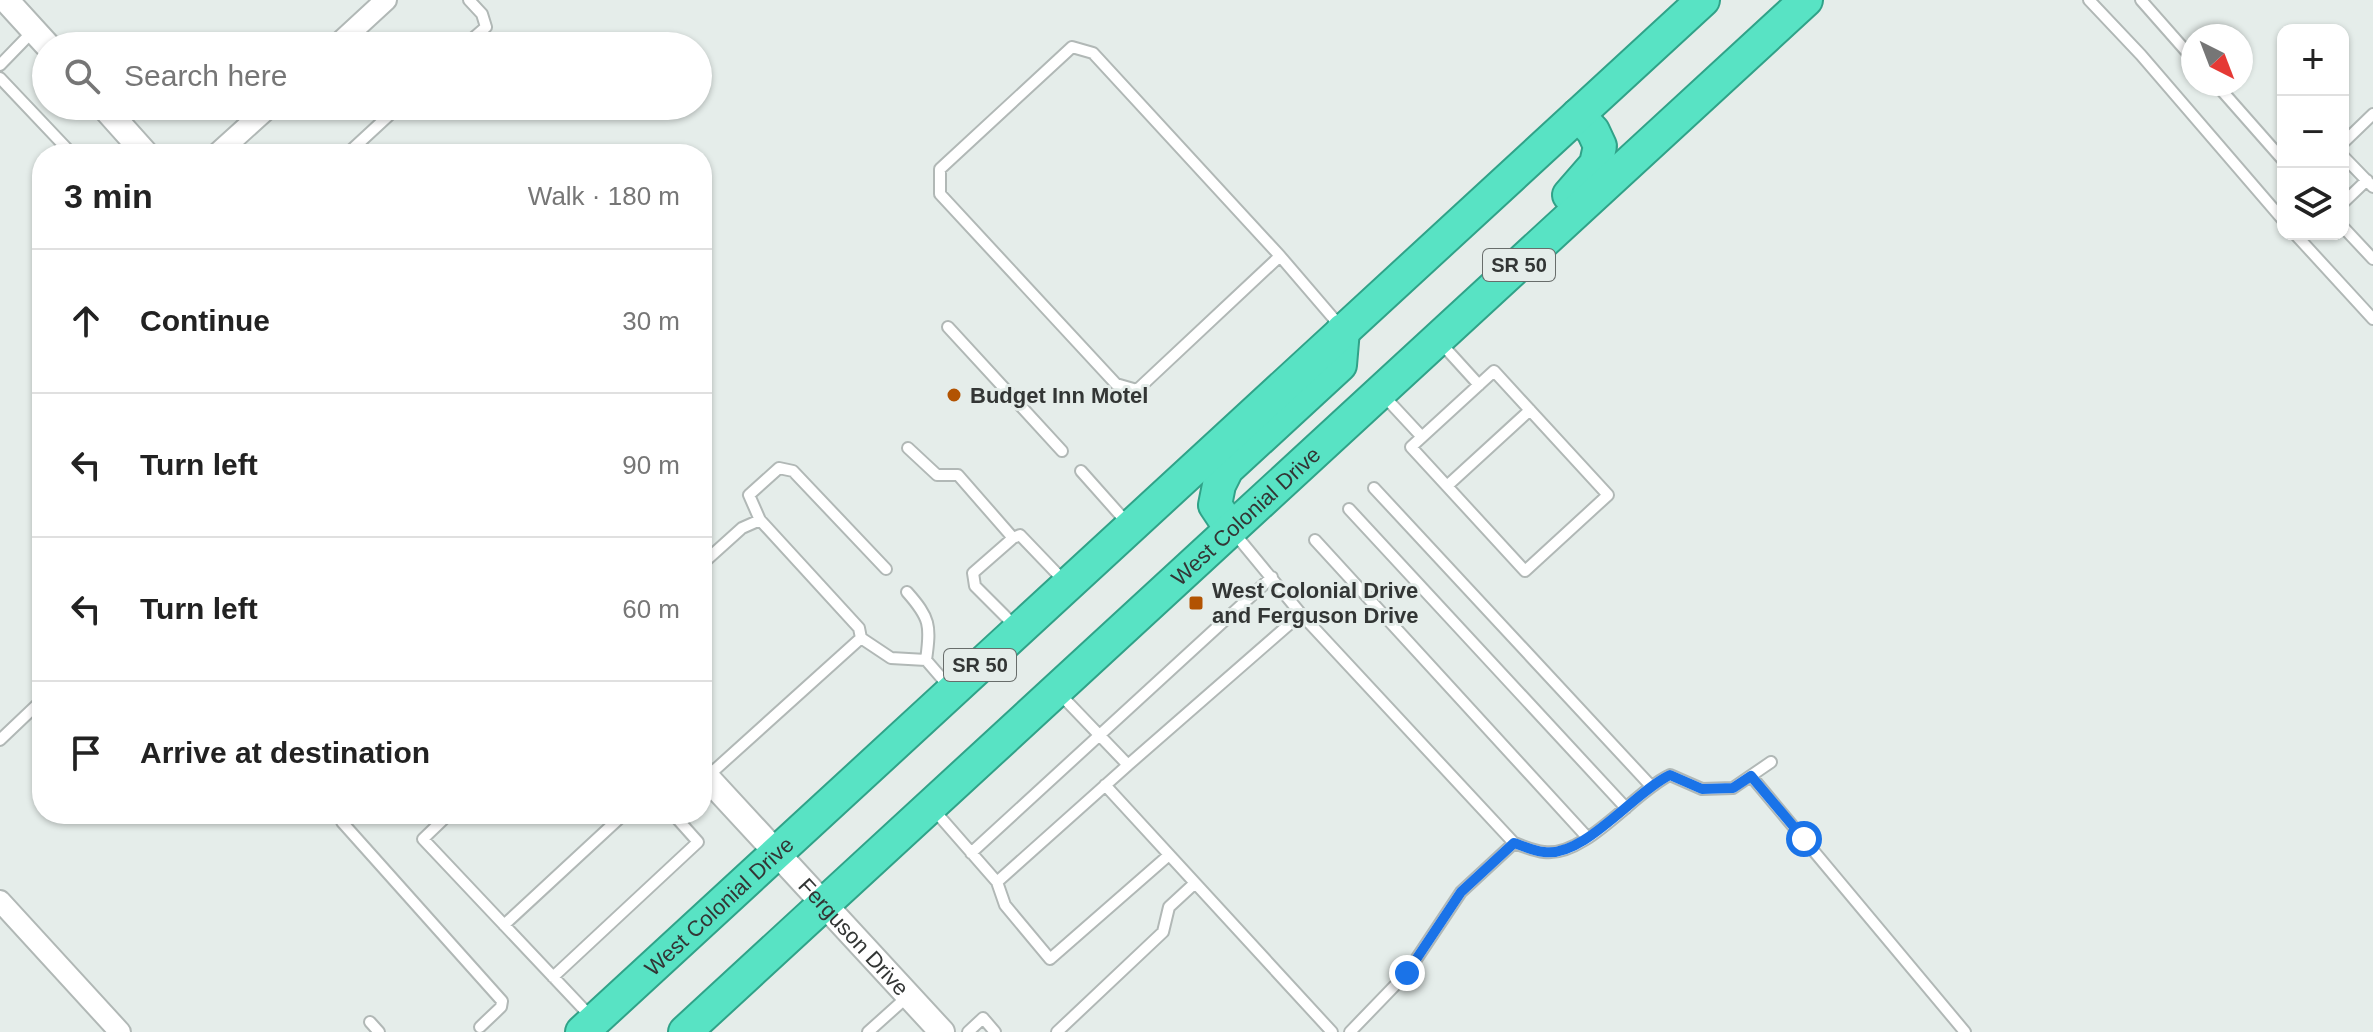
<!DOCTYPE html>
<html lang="en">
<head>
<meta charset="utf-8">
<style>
  :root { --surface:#fff; --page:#f6f6f6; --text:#222; --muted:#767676; --line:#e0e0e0 }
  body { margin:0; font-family:Helvetica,sans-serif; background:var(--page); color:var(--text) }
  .controls { position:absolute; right:24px; top:24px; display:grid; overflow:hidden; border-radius:16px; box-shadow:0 2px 6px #0004 }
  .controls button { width:72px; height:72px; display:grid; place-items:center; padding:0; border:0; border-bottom:2px solid var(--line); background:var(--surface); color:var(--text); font:40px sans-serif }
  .compass { position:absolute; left:2181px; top:24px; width:72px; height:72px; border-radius:50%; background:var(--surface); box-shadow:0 2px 6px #0004; rotate:138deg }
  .stop { position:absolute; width:24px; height:24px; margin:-18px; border:6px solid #1a73e8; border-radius:50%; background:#fff }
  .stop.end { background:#1a73e8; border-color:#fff; box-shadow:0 2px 8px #0008 }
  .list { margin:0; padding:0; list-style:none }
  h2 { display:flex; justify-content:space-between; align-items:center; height:104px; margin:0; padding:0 32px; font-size:34px }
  h2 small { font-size:26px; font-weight:400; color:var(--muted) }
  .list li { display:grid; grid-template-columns:52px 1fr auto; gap:24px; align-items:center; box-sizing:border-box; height:144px; padding:0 32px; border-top:2px solid var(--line) }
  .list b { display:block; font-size:30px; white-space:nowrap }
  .list em { font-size:26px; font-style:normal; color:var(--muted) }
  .icon { flex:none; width:44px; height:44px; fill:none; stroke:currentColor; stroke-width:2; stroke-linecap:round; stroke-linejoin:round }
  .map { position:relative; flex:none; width:2373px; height:1032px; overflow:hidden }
  .search { position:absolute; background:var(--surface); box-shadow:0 2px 6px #0004; left:32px; top:32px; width:680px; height:88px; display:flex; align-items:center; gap:20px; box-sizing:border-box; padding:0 28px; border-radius:44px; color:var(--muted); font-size:30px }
  .panel { position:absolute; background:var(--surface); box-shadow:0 2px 6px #0004; left:32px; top:144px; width:680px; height:680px; border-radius:32px }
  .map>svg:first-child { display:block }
</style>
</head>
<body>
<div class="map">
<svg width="2373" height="1032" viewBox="0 0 2373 1032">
  <rect width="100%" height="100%" fill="#e5edea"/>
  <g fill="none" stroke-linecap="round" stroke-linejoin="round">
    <g stroke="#b1b8b6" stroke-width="14">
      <path id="service" d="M 2089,0 L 2141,55 L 2283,220
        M 2141,0 L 2193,59
        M 464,46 L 486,27 L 482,14 L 469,0
        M 0,65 L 34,30
        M 0,78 L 72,154
        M 2216,84 L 2283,160
        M 2343,143 L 2373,114
        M 347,154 L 399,106
        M 2343,156 L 2373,187
        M 2343,203 L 2367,180
        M 2343,227 L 2373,259
        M 2295,234 L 2373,319
        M 1280,256 L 1137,390 L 1116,384 L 940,194 L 940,169 L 1072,47 L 1093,53 L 1280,256 L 1340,326
        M 948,327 L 1062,451
        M 1439,341 L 1479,385
        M 1494,371 L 1608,495 L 1525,571 L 1411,447 Z
        M 1383,395 L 1422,437
        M 908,448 L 937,475 L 958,475 L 1013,538 L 973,573 L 975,586 L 1017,628
        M 1081,471 L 1129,525
        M 1447,486 L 1530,410
        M 1374,488 L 1651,786
        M 1349,509 L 1626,808
        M 760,520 L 749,495 L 779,468 L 793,471 L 886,569
        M 1235,534 L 1301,614 L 1514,843 L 1461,892 L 1407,973 L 1350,1032
        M 1013,538 L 1020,535 L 1066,583
        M 1315,540 L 1587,837
        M 702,564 L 742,528 L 760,520 L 859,628 L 861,638 L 708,776
        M 907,592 C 930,618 931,625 926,660
        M 861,638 L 891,658 L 926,660 L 951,689
        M 0,740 L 42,700
        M 1128,765 L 1301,614
        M 1751,776 L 1965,1032
        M 1105,785 L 1332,1032
        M 934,810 L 997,882 L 1128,765 L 1058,692
        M 449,814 L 423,839 L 592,1018
        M 342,822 L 502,1001 L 501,1007 L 480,1027
        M 1514,843 C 1523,846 1534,851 1544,852 C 1585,858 1634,792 1670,775 L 1702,789 L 1733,788 L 1771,762
        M 971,853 L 1272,577
        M 997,882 L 1005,905 L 1050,959 L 1169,855
        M 504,925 L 624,814
        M 553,977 L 698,842 L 673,814
        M 370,1022 L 379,1032
        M 868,1032 L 907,997
        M 968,1032 L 983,1018 L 995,1032
        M 1057,1032 L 1163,932 L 1169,907 L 1195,883"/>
    </g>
    <g stroke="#b1b8b6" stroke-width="24">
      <path id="minor" d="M 336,46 L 386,0
        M 217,154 L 270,106
        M 0,901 L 120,1032"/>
    </g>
    <g stroke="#b1b8b6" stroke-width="28">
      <g id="tertiary">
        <path d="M 6,0 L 48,46"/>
        <path d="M 103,106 L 146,154"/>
        <path id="s1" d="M 702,772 L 942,1032"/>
      </g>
    </g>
    <g stroke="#30a288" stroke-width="36">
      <g id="trunk">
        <path d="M 1569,195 L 1596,164 L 1600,146 L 1593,131 L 1578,115"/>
        <path d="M 1231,529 L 1215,505 L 1219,485 L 1227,469 L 1340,365 L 1343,330"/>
        <path id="s2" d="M 582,1032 L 1703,0"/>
        <path id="s3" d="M 685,1032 L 1806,0"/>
      </g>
    </g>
    <use href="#service" stroke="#fff" stroke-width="10"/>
    <use href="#minor" stroke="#fff" stroke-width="20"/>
    <use href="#tertiary" stroke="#fff" stroke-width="24"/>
    <use href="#trunk" stroke="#58e3c4" stroke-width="32"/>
  </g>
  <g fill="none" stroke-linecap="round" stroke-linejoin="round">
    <path stroke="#1a73e8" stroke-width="10" d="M 1407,973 L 1461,892 L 1514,843 C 1523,846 1534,851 1544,852 C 1584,858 1634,792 1670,775 L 1702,789 L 1733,788 L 1751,776 L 1804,839"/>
  </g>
  <g fill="#b25302" stroke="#e5edea" stroke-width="3">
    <circle cx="954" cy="395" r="8"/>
    <rect x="1188" y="595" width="16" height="16" rx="4"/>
  </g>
  <g text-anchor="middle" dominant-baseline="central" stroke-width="6" stroke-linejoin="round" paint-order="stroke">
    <g fill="#e5edea" stroke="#686d6b" stroke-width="2">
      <rect x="1483" y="249" width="72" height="32" rx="6"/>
      <rect x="944" y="649" width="72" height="32" rx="6"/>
    </g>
    <g font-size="20" font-weight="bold" fill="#333635">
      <text x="1519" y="265">SR 50</text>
      <text x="980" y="665">SR 50</text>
    </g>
    <g font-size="22" font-weight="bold" fill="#333635" stroke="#e5edea" text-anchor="start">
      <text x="970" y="395">Budget Inn Motel</text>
      <text x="1212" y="590">West Colonial Drive<tspan x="1212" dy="25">and Ferguson Drive</tspan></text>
    </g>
    <g font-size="22" fill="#333635" stroke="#e5edea">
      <text stroke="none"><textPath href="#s3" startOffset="762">West Colonial Drive</textPath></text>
      <text stroke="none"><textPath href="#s2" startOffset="186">West Colonial Drive</textPath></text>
      <text stroke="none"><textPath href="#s1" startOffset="224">Ferguson Drive</textPath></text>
    </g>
  </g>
</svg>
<div class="controls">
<button>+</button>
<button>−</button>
<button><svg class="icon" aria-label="layers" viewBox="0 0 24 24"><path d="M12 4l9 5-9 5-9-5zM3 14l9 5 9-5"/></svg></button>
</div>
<svg class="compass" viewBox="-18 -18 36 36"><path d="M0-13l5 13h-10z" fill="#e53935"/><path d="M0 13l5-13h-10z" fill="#767676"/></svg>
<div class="stop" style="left:1804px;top:839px"></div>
<div class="stop end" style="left:1407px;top:973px"></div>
<div class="search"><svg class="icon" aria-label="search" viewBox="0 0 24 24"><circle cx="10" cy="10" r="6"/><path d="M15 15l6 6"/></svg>Search here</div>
<section class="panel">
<h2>3 min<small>Walk · 180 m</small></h2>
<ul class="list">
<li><svg class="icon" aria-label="ahead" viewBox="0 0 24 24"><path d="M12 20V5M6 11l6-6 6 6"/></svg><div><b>Continue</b></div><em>30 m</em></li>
<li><svg class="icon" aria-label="left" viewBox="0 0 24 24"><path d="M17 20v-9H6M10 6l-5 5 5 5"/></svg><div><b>Turn left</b></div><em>90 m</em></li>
<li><svg class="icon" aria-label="left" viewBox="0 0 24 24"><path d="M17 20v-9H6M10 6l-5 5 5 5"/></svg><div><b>Turn left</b></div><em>60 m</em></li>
<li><svg class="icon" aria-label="arrive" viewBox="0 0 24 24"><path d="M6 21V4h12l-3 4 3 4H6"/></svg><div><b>Arrive at destination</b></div></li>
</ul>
</section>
</div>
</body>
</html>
